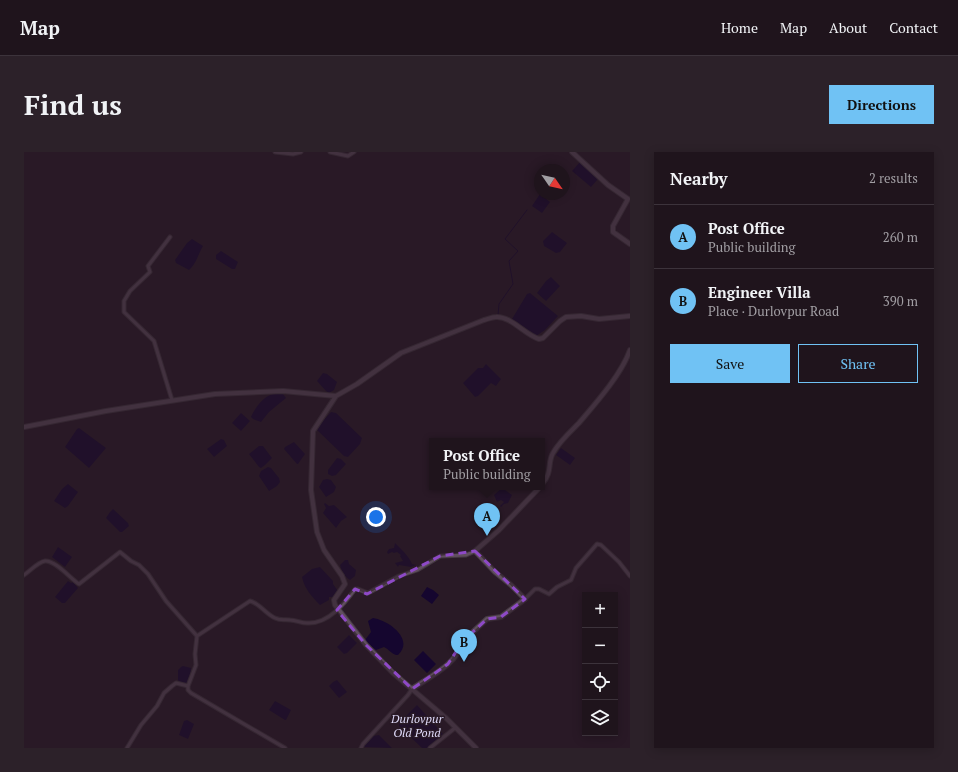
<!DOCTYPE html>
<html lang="en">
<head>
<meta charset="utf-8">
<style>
  :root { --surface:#1f141c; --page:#2c2129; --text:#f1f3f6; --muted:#a19ea3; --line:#3c333b; --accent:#70c2f4 }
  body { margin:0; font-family:"PT Serif",serif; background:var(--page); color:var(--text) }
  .controls { position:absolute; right:12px; bottom:12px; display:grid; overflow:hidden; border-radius:0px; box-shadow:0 2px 10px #0003 }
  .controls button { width:36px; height:36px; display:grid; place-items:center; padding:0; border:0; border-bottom:1px solid var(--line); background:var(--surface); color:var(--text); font:20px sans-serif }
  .compass { position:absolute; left:510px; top:12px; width:36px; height:36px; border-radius:50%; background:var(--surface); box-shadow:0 2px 10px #0003; rotate:124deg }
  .you { position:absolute; left:352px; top:365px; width:14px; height:14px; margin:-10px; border:3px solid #fff; border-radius:50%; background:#1a73e8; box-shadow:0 0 0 6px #1a73e833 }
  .badge { display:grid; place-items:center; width:26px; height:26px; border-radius:50%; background:var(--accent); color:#111; font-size:13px; font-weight:700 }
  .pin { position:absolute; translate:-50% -33px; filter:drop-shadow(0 1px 2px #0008) }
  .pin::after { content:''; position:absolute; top:21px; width:14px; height:12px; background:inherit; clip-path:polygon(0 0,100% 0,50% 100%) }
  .popup { position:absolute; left:405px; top:286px; width:116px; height:52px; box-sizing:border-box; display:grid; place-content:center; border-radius:0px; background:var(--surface); filter:drop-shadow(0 1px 3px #0005); font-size:13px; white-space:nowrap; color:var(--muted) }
  .popup b { font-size:15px; color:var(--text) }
  .popup::after { content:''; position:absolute; left:50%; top:100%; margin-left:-8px; border:8px solid transparent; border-top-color:var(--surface) }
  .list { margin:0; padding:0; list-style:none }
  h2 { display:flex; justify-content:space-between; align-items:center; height:52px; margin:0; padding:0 16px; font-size:17px }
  h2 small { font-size:13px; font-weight:400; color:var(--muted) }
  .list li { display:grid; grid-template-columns:26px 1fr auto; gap:12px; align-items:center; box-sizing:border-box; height:64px; padding:0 16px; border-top:1px solid var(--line) }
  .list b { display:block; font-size:15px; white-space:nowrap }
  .list p { margin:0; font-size:13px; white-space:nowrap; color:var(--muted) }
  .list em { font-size:13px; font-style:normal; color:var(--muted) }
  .actions { display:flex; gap:8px; padding:12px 16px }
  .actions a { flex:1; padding:9px 0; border:1px solid var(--accent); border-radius:0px; text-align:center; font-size:14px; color:var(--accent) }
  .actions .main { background:var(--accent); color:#111 }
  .icon { flex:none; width:22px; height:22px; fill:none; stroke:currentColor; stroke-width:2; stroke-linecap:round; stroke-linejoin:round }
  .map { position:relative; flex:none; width:606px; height:596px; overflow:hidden; border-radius:0px }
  header { display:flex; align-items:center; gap:24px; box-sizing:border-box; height:56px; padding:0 20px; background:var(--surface); border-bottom:1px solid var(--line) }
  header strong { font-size:19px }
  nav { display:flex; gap:22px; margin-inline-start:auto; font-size:14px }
  .intro { display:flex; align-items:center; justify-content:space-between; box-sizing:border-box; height:96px; padding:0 24px }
  h1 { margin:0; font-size:28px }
  .button { padding:10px 18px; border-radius:0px; background:var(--accent); color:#111; font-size:14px; font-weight:700 }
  main { display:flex; gap:24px; padding:0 24px }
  aside { flex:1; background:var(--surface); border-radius:0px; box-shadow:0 2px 10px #0003 }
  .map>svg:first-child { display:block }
</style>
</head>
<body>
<header>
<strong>Map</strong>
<nav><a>Home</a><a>Map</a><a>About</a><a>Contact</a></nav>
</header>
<div class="intro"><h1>Find us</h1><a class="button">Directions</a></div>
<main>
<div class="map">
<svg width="606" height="596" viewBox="0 0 606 596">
  <rect width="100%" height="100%" fill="#291a26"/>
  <path fill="#15062f" d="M 556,10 L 574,27 L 567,35 L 548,19 Z
    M 516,42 L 526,50 L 518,61 L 508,54 Z
    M 528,80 L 543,91 L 536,100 L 532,101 L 520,94 L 519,89 Z
    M 168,87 L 179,94 C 174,102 173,111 165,118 L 152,111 L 151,108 L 163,91 Z
    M 197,99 L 214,110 L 211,117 L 208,117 L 192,107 L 192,103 Z
    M 527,125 L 536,134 L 522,149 L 513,141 L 522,129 Z
    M 506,141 L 534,164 L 521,178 L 512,184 L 488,167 L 503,142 Z
    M 462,212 L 477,227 L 472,234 L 467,231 L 454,244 L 451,245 L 439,231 L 454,216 L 459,216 Z
    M 299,221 L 303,222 L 313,230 L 310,238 L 305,241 L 302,239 L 293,229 Z
    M 250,242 L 259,242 L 262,246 L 245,260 L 237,270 L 229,267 L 227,265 C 231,256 240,243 250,242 Z
    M 307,260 L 312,261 L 338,286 L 336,292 L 324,305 L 320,304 L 293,278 L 296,272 Z
    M 217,261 L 226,269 L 217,279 L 208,271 Z
    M 55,276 L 82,296 L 65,316 L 41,295 L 53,277 Z
    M 197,287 L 200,288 L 203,294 L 190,305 L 183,297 Z
    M 270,290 L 281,302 L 274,312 L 273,312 L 260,297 L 261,295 Z
    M 235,294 L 239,294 L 248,306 L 241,313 L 237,316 L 235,315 L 225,302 Z
    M 537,296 L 551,306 L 546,313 L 532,303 Z
    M 313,306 L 317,307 L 322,312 L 312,323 L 308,324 L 304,322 L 304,318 Z
    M 244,315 L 247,316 L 255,326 L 256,330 L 253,334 L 245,339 L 235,324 L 237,319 Z
    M 303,327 L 307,328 L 312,335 L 310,340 L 302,345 L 295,335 L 299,328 Z
    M 44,332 L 54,340 L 44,354 L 41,356 L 30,349 L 38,337 Z
    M 478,336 L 488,343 L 484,351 L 480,352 L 477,355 L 476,354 L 480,350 L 477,348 L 473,350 L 470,343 Z
    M 301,351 L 305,354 L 310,353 L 323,365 L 317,369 L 312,376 L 299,361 L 302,356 L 300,352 Z
    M 89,357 L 104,371 L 105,374 L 98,380 L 96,380 L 82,366 L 86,360 Z
    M 371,391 C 377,397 385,404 388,412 L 392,413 L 387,415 L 375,413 L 374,415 L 371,411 L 379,409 L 376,404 L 377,403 L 373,400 L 370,401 L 368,400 L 364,402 L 363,400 L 365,397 L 370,396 Z
    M 34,395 L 48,405 L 41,415 L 28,405 Z
    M 321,408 L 324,408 L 325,412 L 332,418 L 331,424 L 326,428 C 320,424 318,420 316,413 Z
    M 296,415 L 309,429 L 309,432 L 314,439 L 309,445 L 305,445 L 305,448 L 296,453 C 288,445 280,436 278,425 L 288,417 Z
    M 44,429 L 47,431 L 49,430 L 54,436 L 41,451 L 38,451 L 31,445 Z
    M 403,435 L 409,438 L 415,443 L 408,452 L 397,444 Z
    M 349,466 C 364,468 391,487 374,503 C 369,504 365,497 360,495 L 352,498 L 341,489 L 341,488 L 347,480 L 344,469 Z
    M 325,483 L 333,491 L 323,501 L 320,502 L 313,495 Z
    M 399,499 L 412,512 L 403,521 L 390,508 Z
    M 159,514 L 167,516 L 166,528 L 163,531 L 157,531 L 154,528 L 154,518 L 157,515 Z
    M 313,528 L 323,540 L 315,546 L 305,534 L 309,530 Z
    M 251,549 L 267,558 L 262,568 L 261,568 L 245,558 Z
    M 393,553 L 419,582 L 404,596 L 398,596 L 375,574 L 375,571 Z
    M 163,568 L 170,572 L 164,587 L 155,583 L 160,569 Z
    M 355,583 L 368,596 L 339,595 L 349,584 Z"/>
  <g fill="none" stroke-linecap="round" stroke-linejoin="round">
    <path stroke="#15062f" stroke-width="1" d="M 474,163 L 475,152 L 489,132 L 485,109 L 494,99 L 481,87 L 503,58"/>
    <g stroke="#443842" stroke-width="5">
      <path id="street" d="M 251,0 L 269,2 L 277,0
        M 306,0 L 324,4 L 330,0
        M 146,85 L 124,114 L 126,120 L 106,139 L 100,149 L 100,160 L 130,189 L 148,248
        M 0,423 C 6,419 14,410 21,409 C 31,408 47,427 55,432 L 96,400 L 107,409 L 115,413 L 124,422 L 142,449 L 173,484
        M 501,447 L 511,437 L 515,437 L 525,442 L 533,435 L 547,428 L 552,416 L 573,392 L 577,393 L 595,410 L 606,424
        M 103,596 L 117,573 L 133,554 L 140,541 L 148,534 L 152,531 L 164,534
        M 261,596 L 167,541 L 164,538 L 164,534 L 172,513 L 171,502 L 173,484 L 226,449 C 235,451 242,462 251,466 C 257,469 261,467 266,468 C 273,468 278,472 285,471 C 305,471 320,452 331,437 L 334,437 L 344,441 L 375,424 L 393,418 L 416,404 L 442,403 L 451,399
        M 337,596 L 339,592 L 384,543 L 388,537
        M 406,596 L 431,576"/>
    </g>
    <g stroke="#443842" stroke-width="6">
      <path id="secondary" d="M 548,0 L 584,33 L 604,47 L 589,74 L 589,80 L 606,92
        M 312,244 L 289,279 L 287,338 L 293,380 L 300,398 L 318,424 L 321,432 L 310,448 L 311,453 L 342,493 L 369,521 L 422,566 L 452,596
        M 0,275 L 82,259 L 191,242 L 259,239 L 312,244 L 333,232 L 377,201 L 460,168 C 464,167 468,165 472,165 C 487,164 501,183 515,187 L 519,186 L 536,169 L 542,165 L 557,164 L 575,167 L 606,164
        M 518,332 C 529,320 523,311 529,301 C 535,290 546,280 555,271 C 572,251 597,223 606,198
        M 388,537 C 405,525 434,512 439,489 L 463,467 L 477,465 L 501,447 L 487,433 L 471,420 L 451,399 L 475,378 L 516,335"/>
    </g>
    <use href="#street" stroke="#604f5e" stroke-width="3"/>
    <use href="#secondary" stroke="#604f5e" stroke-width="4"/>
  </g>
  <path d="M0 0H606V596H0ZM 451,399 L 501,447 L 477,465 L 463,467 L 439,489 L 424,512 L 388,537 L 342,493 L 313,458 L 331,437 L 343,442 L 416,404 Z" fill="#291a26" fill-opacity=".55" fill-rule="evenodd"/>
  <path fill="none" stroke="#8e49c7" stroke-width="3" stroke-dasharray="8 5" stroke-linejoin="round" d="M 451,399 L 501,447 L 477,465 L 463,467 L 439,489 L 424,512 L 388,537 L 342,493 L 313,458 L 331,437 L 343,442 L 416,404 Z"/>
  <g text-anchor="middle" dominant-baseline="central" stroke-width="3" stroke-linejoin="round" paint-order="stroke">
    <g font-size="12" font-style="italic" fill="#dfdaf9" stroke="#291a26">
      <text x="393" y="566">Durlovpur<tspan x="393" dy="14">Old Pond</tspan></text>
    </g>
  </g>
</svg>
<div class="controls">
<button>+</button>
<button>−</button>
<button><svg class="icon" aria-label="locate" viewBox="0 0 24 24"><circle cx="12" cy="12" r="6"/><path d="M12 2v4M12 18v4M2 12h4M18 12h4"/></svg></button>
<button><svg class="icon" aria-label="layers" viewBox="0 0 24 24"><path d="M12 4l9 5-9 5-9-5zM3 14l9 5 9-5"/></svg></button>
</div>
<svg class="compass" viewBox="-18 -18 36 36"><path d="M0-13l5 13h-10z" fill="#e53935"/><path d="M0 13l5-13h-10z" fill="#a19ea3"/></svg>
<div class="you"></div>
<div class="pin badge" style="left:463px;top:384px">A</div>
<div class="popup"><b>Post Office</b>Public building</div>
<div class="pin badge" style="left:440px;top:510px">B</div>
</div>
<aside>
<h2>Nearby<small>2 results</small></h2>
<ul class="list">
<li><span class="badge">A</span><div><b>Post Office</b><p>Public building</p></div><em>260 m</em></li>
<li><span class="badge">B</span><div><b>Engineer Villa</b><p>Place · Durlovpur Road</p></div><em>390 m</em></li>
</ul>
<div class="actions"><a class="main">Save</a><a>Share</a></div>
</aside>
</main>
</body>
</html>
